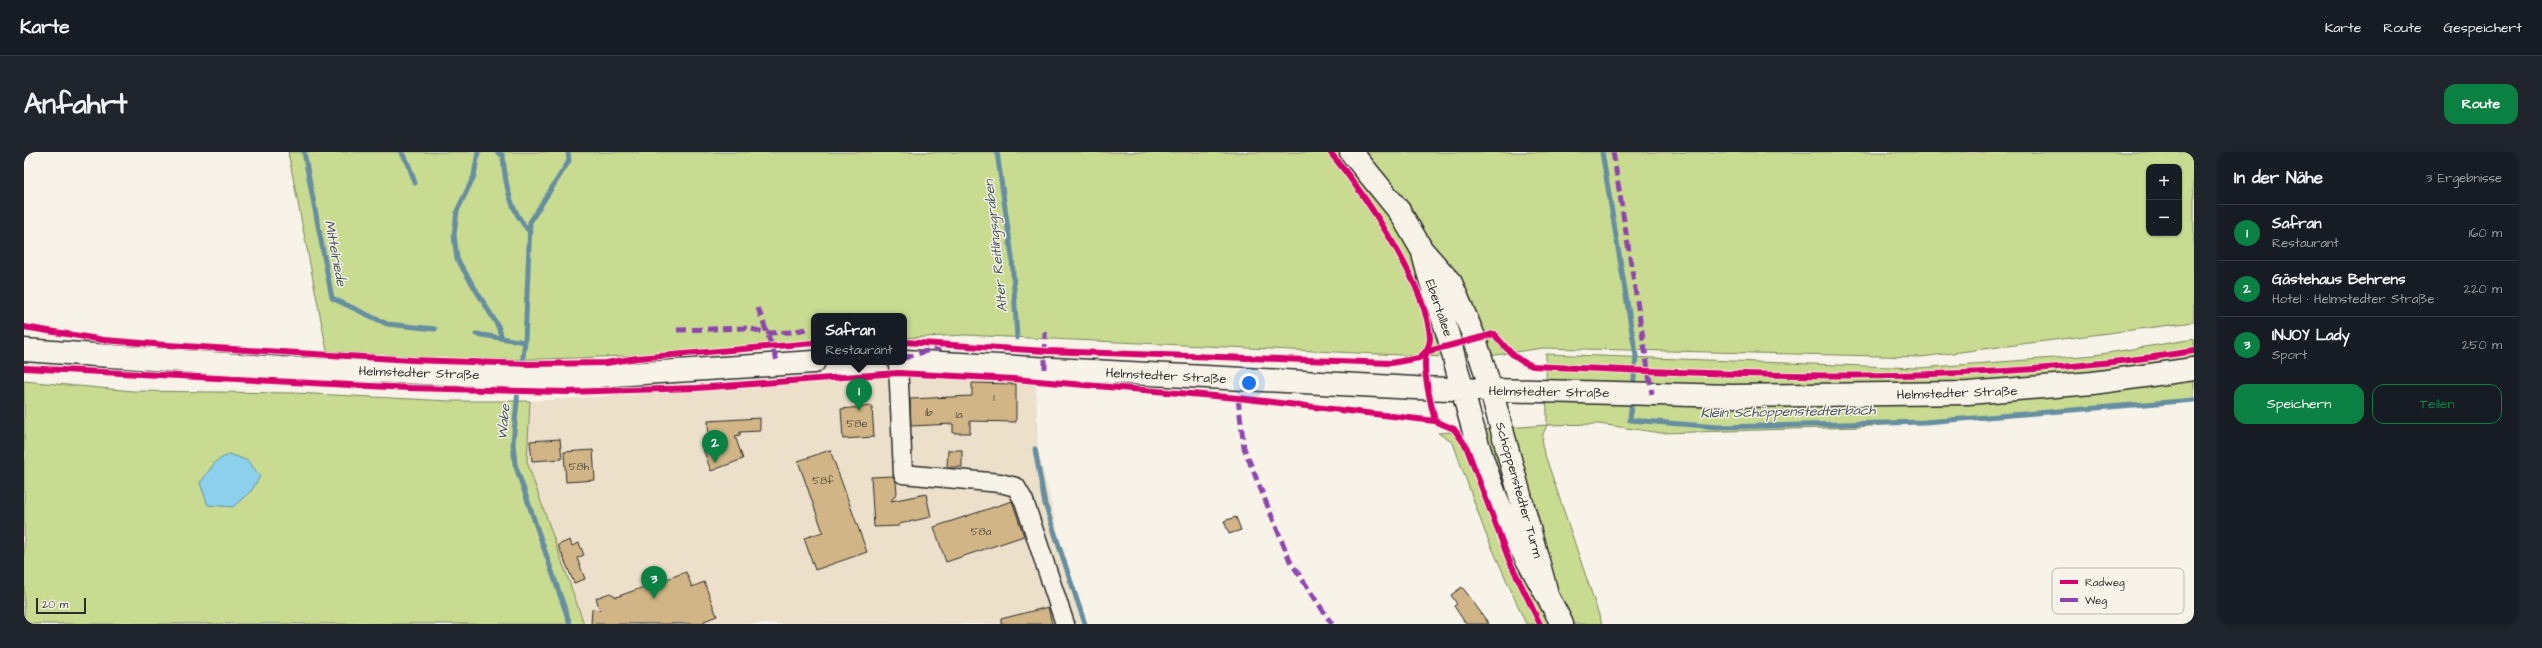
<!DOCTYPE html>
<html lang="de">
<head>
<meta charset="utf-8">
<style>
  :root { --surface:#171b24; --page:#20242c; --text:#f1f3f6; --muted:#9ea1a6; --line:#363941; --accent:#0b8043 }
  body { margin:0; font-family:"Architects Daughter",sans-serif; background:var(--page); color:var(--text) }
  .controls { position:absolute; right:12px; top:12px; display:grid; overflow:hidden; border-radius:8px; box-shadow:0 1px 3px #0004 }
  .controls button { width:36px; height:36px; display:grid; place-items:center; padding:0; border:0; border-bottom:1px solid var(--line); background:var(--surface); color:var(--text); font:20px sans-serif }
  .scale { position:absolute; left:12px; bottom:10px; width:50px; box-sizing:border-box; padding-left:4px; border:2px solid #2b2b2b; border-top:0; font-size:11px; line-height:14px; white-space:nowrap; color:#2b2b2b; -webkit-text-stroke:3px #f7f3e8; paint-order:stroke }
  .you { position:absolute; left:1225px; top:231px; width:14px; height:14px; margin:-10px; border:3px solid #fff; border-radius:50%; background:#1a73e8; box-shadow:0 0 0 6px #1a73e833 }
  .badge { display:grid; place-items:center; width:26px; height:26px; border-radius:50%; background:var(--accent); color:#fff; font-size:13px; font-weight:700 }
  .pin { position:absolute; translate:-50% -33px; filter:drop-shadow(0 1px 2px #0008) }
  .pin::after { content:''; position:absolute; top:21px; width:14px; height:12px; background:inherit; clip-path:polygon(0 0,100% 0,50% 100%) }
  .popup { position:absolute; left:787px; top:161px; width:96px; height:52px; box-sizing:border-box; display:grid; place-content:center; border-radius:8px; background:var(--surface); filter:drop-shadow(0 1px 3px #0005); font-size:13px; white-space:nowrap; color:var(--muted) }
  .popup b { font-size:15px; color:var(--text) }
  .popup::after { content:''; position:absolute; left:50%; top:100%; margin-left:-8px; border:8px solid transparent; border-top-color:var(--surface) }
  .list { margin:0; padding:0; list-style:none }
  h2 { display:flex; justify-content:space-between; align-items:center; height:52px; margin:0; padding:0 16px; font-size:17px }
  h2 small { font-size:13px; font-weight:400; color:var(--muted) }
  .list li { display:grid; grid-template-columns:26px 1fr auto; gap:12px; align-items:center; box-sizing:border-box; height:56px; padding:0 16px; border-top:1px solid var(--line) }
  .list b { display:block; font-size:15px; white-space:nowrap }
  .list p { margin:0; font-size:13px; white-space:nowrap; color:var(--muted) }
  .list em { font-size:13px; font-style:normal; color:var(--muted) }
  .actions { display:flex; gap:8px; padding:12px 16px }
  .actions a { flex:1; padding:9px 0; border:1px solid var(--accent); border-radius:12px; text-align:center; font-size:14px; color:var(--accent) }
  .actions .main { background:var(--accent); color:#fff }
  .map { position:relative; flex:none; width:2170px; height:472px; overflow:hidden; border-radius:12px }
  header { display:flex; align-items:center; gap:24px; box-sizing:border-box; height:56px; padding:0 20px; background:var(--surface); border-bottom:1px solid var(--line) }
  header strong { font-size:19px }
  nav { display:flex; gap:22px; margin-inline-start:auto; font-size:14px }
  .intro { display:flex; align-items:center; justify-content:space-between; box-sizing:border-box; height:96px; padding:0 24px }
  h1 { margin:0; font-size:28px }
  .button { padding:10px 18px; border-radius:12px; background:var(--accent); color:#fff; font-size:14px; font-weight:700 }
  main { display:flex; gap:24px; padding:0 24px }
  aside { flex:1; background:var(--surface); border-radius:12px; box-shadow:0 1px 3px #0004 }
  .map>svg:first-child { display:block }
</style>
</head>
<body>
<header>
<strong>Karte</strong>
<nav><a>Karte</a><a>Route</a><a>Gespeichert</a></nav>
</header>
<div class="intro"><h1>Anfahrt</h1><a class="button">Route</a></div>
<main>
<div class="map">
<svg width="2170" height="472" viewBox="0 0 2170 472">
  <rect width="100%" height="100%" fill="#f7f3e8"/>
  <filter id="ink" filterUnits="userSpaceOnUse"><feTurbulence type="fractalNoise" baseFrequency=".025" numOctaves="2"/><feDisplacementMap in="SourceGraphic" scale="8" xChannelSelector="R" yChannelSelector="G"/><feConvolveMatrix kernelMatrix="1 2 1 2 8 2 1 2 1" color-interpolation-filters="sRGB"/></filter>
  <g filter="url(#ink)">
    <path fill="#ece0cb" d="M 874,225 L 989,229 L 1012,232 L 1014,298 L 1057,472 L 558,472 L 503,310 L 506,249 Z"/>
    <path fill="#c8db90" stroke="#7a835e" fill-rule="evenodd" d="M 264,0 L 2170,0 L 2170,170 L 1897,205 L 1519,196 L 1464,204 L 1421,205 L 941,183 L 880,186 L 880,164 L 790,164 L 790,191 C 700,197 609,205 518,207 C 447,209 375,204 303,199 ZM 2125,15 L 2155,15 L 2155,81 L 2125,81 Z
      M 2170,187 L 2170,248 L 1834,275 L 1637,281 L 1575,272 L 1523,273 L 1519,282 L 1518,294 L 1578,472 L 1502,472 L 1461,380 L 1429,291 L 1414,281 L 1523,273 L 1522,202 L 1894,216 L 2071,203 Z
      M 0,229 L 109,239 L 271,241 L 426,249 L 506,249 L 503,310 L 560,472 L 0,472 Z"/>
    <path fill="#8dd0ee" stroke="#668ea0" d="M 206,302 L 224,309 L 236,324 L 228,338 L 209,355 L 184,353 L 176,331 L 192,309 Z"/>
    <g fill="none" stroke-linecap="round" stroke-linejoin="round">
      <path stroke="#668ea0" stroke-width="5" d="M 280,0 L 308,146 L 363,172 L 411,177
        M 377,0 L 384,11 L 391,31
        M 454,0 L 450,24 L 433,59 L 430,83 L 433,107 L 474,174 L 478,186
        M 474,0 L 479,4 C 481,32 486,59 506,80
        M 973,0 L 988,105 L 993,186
        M 1578,0 L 1612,204 L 1609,237
        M 452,182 L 501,190
        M 497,219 L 501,190 L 506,70 L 545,9 L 544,0
        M 495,228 L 489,291 L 491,312 L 546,472
        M 1608,247 L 1606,268 L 1694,275 L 1901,270 L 2170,248
        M 1011,297 L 1021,352 L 1061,472"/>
    </g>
    <path fill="#d1b586" stroke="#2b2b2b" d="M 948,231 L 992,232 L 992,270 L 946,269 L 946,281 L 929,281 L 929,272 L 887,274 L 886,247 L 948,244 Z
      M 848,254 L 850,285 L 819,287 L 817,257 Z
      M 736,266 L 736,279 L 716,280 L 716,283 L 711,284 L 719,307 L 687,319 L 679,297 L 685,295 L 684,269 Z
      M 536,287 L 538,307 L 508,309 L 506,289 Z
      M 569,298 L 571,328 L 542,330 L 540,300 Z
      M 806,298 L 843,400 L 791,418 L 780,386 L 799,380 L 774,309 Z
      M 924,298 L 938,298 L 938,315 L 923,315 Z
      M 869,324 L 872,330 L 873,341 L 867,349 L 902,342 L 907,365 L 875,372 L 875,374 L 850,375 L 847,325 Z
      M 988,349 L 1000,384 L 922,410 L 910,375 Z
      M 1212,365 L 1217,378 L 1205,382 L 1200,369 Z
      M 546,388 L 548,394 L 555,391 L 560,403 L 553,406 L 561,427 L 550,431 L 534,393 Z
      M 662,420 L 668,435 L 680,430 L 693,464 L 680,469 L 681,472 L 567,472 L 568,457 L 576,458 L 572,446 L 586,441 L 592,445 Z
      M 1438,435 L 1445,444 L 1465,472 L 1442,472 L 1430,454 L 1433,452 L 1427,443 Z
      M 1024,455 L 1028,472 L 977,472 L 977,467 Z"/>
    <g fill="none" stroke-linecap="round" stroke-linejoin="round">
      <g stroke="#2b2b2b" stroke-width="21">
        <path id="street" d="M 874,210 L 879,322 L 976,331 L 992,335 L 1000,349 L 1041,472"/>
      </g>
      <g stroke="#2b2b2b" stroke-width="25">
        <path id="secondary" d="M 1327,0 L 1376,60 L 1398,98 L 1427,131 L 1451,187 L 1467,238 L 1522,438
          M 1399,101 C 1406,133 1419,162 1427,194 C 1441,248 1455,305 1477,357 C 1495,397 1519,433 1538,472
          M 0,198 L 258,216 L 542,226 L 790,210
          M 880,209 L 1391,236 L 1709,244 L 1944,241 L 2069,231 L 2170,217"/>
      </g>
      <use href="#street" stroke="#f7f3e8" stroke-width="18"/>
      <use href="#secondary" stroke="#f7f3e8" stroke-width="22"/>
      <path stroke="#8e44ad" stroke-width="5" stroke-dasharray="10 5" stroke-linecap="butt" d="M 1589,0 L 1628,242
        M 734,156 L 754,211
        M 653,178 L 723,176 L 744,181 L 767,180 L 787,176
        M 880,206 L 916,195
        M 1021,217 L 1021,180
        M 1214,246 L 1220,296 L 1266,409 L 1308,472"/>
      <g stroke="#f7f3e8" stroke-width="8">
        <path id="cycleway" d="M 1306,0 C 1339,40 1403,133 1406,186 C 1406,193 1401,201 1401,209 C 1400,228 1407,250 1411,269
          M 0,175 L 80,188 L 142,193 L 388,208 L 505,212 L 582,211 L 613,206 L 790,191
          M 880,190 L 1022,199 L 1367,211 L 1395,206 L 1401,200 L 1470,182 C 1482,196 1492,209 1509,214 C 1730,224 1951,234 2170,199
          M 0,216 L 385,236 L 542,240 L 673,236 L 874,221 L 990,227 L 1214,246 L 1411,269 L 1430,277 L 1442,294 L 1485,408 L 1516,472"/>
      </g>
      <use href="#cycleway" stroke="#d6006c" stroke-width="6"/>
    </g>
  </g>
  <g text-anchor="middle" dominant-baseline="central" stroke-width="3" stroke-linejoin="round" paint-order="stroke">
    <g font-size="11" fill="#544e42">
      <text x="970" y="245">1</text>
      <text x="905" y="260">1b</text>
      <text x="935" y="262">1a</text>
      <text x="833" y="271">58e</text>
      <text x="555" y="314">58h</text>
      <text x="799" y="328">58f</text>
      <text x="957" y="379">58a</text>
    </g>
    <g font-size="13" fill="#2b2b2b" stroke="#f7f3e8">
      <text transform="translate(1415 156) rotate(71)">Ebertallee</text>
      <text transform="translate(395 221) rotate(2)">Helmstedter Straße</text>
      <text transform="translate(1142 224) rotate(3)">Helmstedter Straße</text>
      <text transform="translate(1525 240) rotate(1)">Helmstedter Straße</text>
      <text transform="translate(1933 241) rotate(-2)">Helmstedter Straße</text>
      <text transform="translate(1495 338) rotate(74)">Schöppenstedter Turm</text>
    </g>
    <g font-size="14" font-style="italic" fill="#44545c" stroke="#f7f3e8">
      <text transform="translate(972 94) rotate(-96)">Alter Reitlingsgraben</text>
      <text transform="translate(311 101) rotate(79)">Mittelriede</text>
      <text transform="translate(1764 260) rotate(-1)">Klein Schöppenstedterbach</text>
      <text transform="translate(480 270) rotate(-85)">Wabe</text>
    </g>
  </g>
  <rect x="2028" y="416" width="132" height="46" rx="6" fill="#f7f3e8" stroke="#bab7af" stroke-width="1"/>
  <rect x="2036" y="428" width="18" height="4" fill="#d6006c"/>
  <rect x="2036" y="446" width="18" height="4" fill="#8e44ad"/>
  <g font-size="11" fill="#2b2b2b">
    <text x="2061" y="434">Radweg</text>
    <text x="2061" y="452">Weg</text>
  </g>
</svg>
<div class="controls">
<button>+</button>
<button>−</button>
</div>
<div class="scale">20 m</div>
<div class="you"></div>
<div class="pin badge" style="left:835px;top:259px">1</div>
<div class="popup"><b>Safran</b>Restaurant</div>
<div class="pin badge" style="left:691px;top:311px">2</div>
<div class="pin badge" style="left:630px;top:447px">3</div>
</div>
<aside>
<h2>In der Nähe<small>3 Ergebnisse</small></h2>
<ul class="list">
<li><span class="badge">1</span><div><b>Safran</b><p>Restaurant</p></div><em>160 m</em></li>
<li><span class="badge">2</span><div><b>Gästehaus Behrens</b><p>Hotel · Helmstedter Straße</p></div><em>220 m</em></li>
<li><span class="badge">3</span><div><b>INJOY Lady</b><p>Sport</p></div><em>250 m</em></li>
</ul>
<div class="actions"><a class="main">Speichern</a><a>Teilen</a></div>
</aside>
</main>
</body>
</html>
